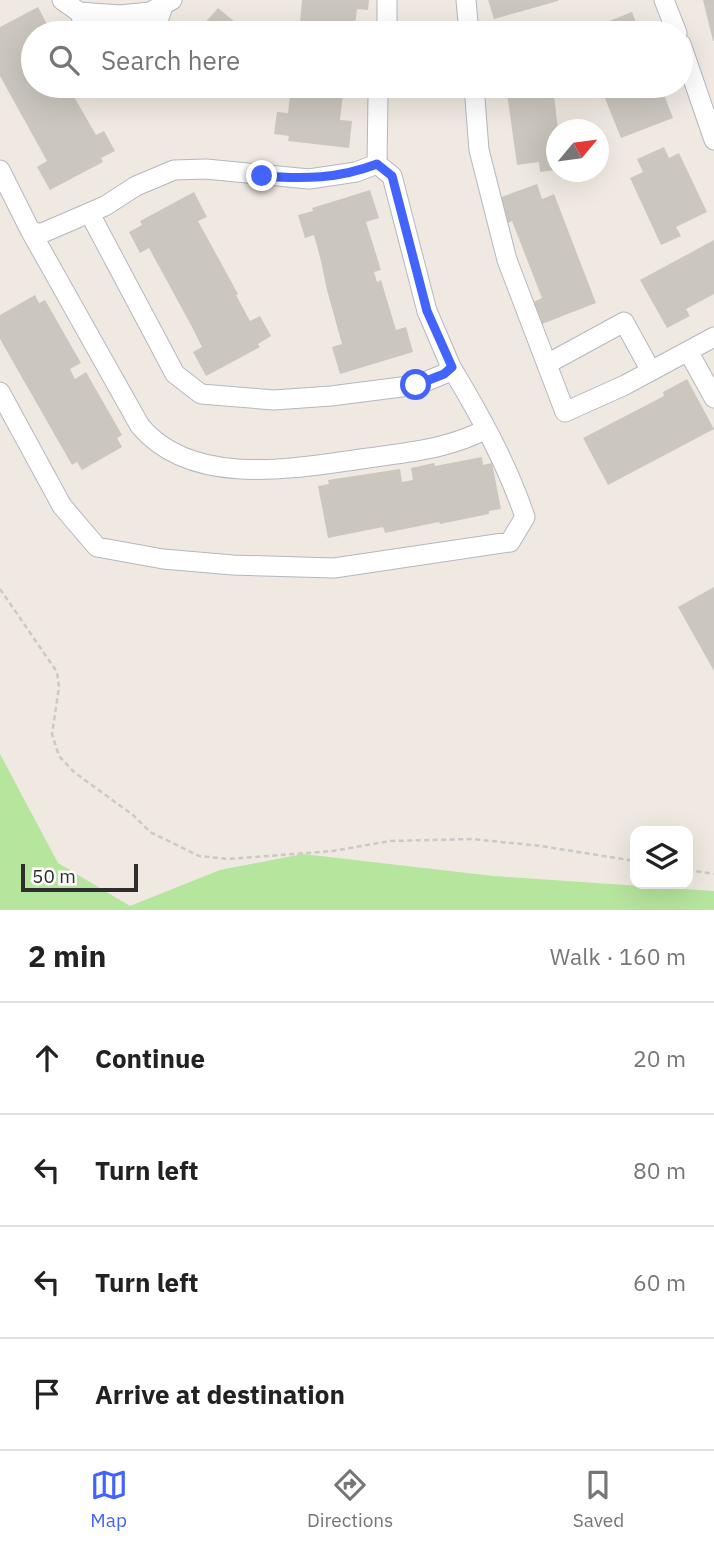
<!DOCTYPE html>
<html lang="en">
<head>
<meta charset="utf-8">
<style>
  :root { --surface:#fff; --page:#f2f2f2; --text:#222; --muted:#767676; --line:#e0e0e0; --accent:#4264fb }
  body { margin:0; font-family:"IBM Plex Sans",sans-serif; background:var(--page); color:var(--text) }
  .controls { position:absolute; right:21px; bottom:21px; display:grid; overflow:hidden; border-radius:14px; box-shadow:0 7px 28px #0002 }
  .controls button { width:63px; height:63px; display:grid; place-items:center; padding:0; border:0; border-bottom:2px solid var(--line); background:var(--surface); color:var(--text); font:35px sans-serif }
  .compass { position:absolute; left:546px; top:119px; width:63px; height:63px; border-radius:50%; background:var(--surface); box-shadow:0 7px 28px #0002; rotate:61deg }
  .scale { position:absolute; left:21px; bottom:18px; width:117px; box-sizing:border-box; padding-left:7px; border:4px solid #2e2e2e; border-top:0; font-size:19px; line-height:24px; white-space:nowrap; color:#2e2e2e; -webkit-text-stroke:5px #fff; paint-order:stroke }
  .stop { position:absolute; width:21px; height:21px; margin:-16px; border:5px solid #4264fb; border-radius:50%; background:#fff }
  .stop.end { background:#4264fb; border-color:#fff; box-shadow:0 2px 7px #0008 }
  .list { margin:0; padding:0; list-style:none }
  h2 { display:flex; justify-content:space-between; align-items:center; height:91px; margin:0; padding:0 28px; font-size:30px }
  h2 small { font-size:23px; font-weight:400; color:var(--muted) }
  .list li { display:grid; grid-template-columns:46px 1fr auto; gap:21px; align-items:center; box-sizing:border-box; height:112px; padding:0 28px; border-top:2px solid var(--line) }
  .list b { display:block; font-size:26px; white-space:nowrap }
  .list em { font-size:23px; font-style:normal; color:var(--muted) }
  .icon { flex:none; width:38px; height:38px; fill:none; stroke:currentColor; stroke-width:2; stroke-linecap:round; stroke-linejoin:round }
  .map { position:relative; flex:none; width:714px; height:910px; overflow:hidden }
  .search { position:absolute; background:var(--surface); box-shadow:0 7px 28px #0002; left:21px; right:21px; top:21px; height:77px; display:flex; align-items:center; gap:18px; box-sizing:border-box; padding:0 24px; border-radius:38px; color:var(--muted); font-size:26px }
  .sheet { height:539px; background:var(--surface) }
  nav { display:flex; justify-content:space-around; align-items:center; box-sizing:border-box; height:98px; border-top:2px solid var(--line); background:var(--surface); font-size:19px; color:var(--muted) }
  nav a { display:grid; justify-items:center; gap:4px }
  nav .on { color:var(--accent) }
  .map>svg:first-child { display:block }
</style>
</head>
<body>
<div class="map">
<svg width="714" height="910" viewBox="0 0 714 910">
  <rect width="100%" height="100%" fill="#efe9e1"/>
  <path fill="#b6e59e" d="M 0,754 L 58,863 L 130,906 L 220,870 L 303,854 L 493,876 L 714,891 L 714,910 L 0,910 Z"/>
  <path fill="#cbc7bf" d="M 302,0 L 369,0 L 368,10 L 357,9 L 354,33 L 299,33 Z
    M 488,0 L 558,0 L 558,1 L 494,19 Z
    M 703,0 L 714,0 L 714,41 L 713,41 Z
    M 38,7 L 51,32 L 33,33 L 33,86 L 62,86 L 54,90 L 57,95 L 69,88 L 96,135 L 104,131 L 115,151 L 101,158 L 103,162 L 50,190 L 37,167 L 47,161 L 0,76 L 0,27 Z
    M 218,8 L 248,33 L 190,33 L 200,21 L 204,24 Z
    M 632,12 L 640,33 L 579,33 Z
    M 545,25 L 546,33 L 524,33 L 523,28 Z
    M 291,86 L 344,86 L 340,120 L 352,121 L 349,148 L 288,141 L 289,136 L 274,134 L 277,112 L 288,113 Z
    M 506,86 L 553,86 L 558,130 L 556,170 L 540,172 L 539,162 L 517,165 Z
    M 600,86 L 654,86 L 657,94 L 663,92 L 673,118 L 621,138 Z
    M 664,147 L 669,158 L 679,153 L 707,212 L 676,227 L 681,236 L 661,245 L 630,178 L 643,172 L 637,159 Z
    M 537,184 L 542,199 L 554,194 L 596,303 L 542,324 L 533,302 L 542,298 L 512,221 L 506,224 L 496,199 Z
    M 370,190 L 379,218 L 366,222 L 381,270 L 374,272 L 377,282 L 381,280 L 396,330 L 406,327 L 413,352 L 340,374 L 332,347 L 342,344 L 327,290 L 321,261 L 314,235 L 305,238 L 298,215 L 313,211 L 312,208 Z
    M 194,192 L 207,217 L 198,221 L 238,294 L 236,295 L 250,321 L 260,316 L 271,336 L 258,344 L 260,347 L 206,376 L 193,352 L 202,347 L 192,327 L 149,248 L 140,253 L 129,232 L 142,225 L 140,221 Z
    M 714,240 L 714,294 L 686,309 L 690,316 L 667,328 L 640,280 Z
    M 35,295 L 39,303 L 45,300 L 81,363 L 70,369 L 75,379 L 86,372 L 122,435 L 117,438 L 122,447 L 82,470 L 77,462 L 72,465 L 0,339 L 0,315 Z
    M 687,379 L 714,429 L 608,485 L 583,438 L 664,396 L 663,392 Z
    M 482,457 L 483,465 L 492,463 L 501,509 L 489,511 L 489,514 L 440,524 L 439,522 L 385,533 L 383,527 L 328,538 L 318,486 L 329,484 L 328,480 L 400,469 L 402,482 L 413,480 L 411,468 L 434,463 L 435,466 Z
    M 714,587 L 714,671 L 678,607 Z"/>
  <g fill="none" stroke-linecap="round" stroke-linejoin="round">
    <g stroke="#b4b7c1" stroke-width="21">
      <path id="minor" d="M 62,0 L 79,12 L 120,15 L 150,12 L 172,0
        M 466,0 L 469,33
        M 664,0 L 677,33
        M 79,12 L 87,30 L 93,33
        M 147,33 L 158,21 L 163,6
        M 387,33 L 387,0
        M 681,44 L 714,140
        M 474,86 L 479,150 L 507,260 L 565,412 L 625,385 L 714,337
        M 377,164 L 378,97 L 380,86
        M 0,170 L 30,230 L 40,234 L 105,206 L 136,186 L 174,170 L 206,169 L 309,179 L 356,172 L 377,164 L 392,176 L 427,311 L 451,367 L 444,374 L 417,385 L 331,396 L 274,400 L 201,394 L 175,374 L 90,214
        M 30,230 L 140,426 C 193,489 296,468 368,458 C 409,452 449,449 486,429
        M 688,351 L 714,398
        M 547,364 L 624,322 L 651,371
        M 0,392 L 62,506 L 97,547 L 163,559 L 233,565 L 334,568 L 510,542 L 525,517 C 507,464 480,415 451,367"/>
    </g>
    <path stroke="#c9c9c9" stroke-width="2.5" stroke-dasharray="5 3.5" stroke-linecap="butt" d="M 0,589 L 57,672 L 59,687 L 52,734 L 59,756 L 74,772 L 133,815 L 150,832 L 199,856 L 228,859 L 333,851 L 390,841 L 472,839 L 541,846 L 635,861
      M 688,870 L 714,874"/>
    <use href="#minor" stroke="#fff" stroke-width="19"/>
  </g>
  <g fill="none" stroke-linecap="round" stroke-linejoin="round">
    <path stroke="#4264fb" stroke-width="9" d="M 262,176 C 304,179 338,179 377,164 L 392,176 L 427,311 L 452,367 L 444,374 L 416,385"/>
  </g>
</svg>
<div class="controls">
<button><svg class="icon" aria-label="layers" viewBox="0 0 24 24"><path d="M12 4l9 5-9 5-9-5zM3 14l9 5 9-5"/></svg></button>
</div>
<svg class="compass" viewBox="-18 -18 36 36"><path d="M0-13l5 13h-10z" fill="#e53935"/><path d="M0 13l5-13h-10z" fill="#767676"/></svg>
<div class="scale">50 m</div>
<div class="stop" style="left:416px;top:385px"></div>
<div class="stop end" style="left:262px;top:176px"></div>
<div class="search"><svg class="icon" aria-label="search" viewBox="0 0 24 24"><circle cx="10" cy="10" r="6"/><path d="M15 15l6 6"/></svg>Search here</div>
</div>
<section class="sheet">
<h2>2 min<small>Walk · 160 m</small></h2>
<ul class="list">
<li><svg class="icon" aria-label="ahead" viewBox="0 0 24 24"><path d="M12 20V5M6 11l6-6 6 6"/></svg><div><b>Continue</b></div><em>20 m</em></li>
<li><svg class="icon" aria-label="left" viewBox="0 0 24 24"><path d="M17 20v-9H6M10 6l-5 5 5 5"/></svg><div><b>Turn left</b></div><em>80 m</em></li>
<li><svg class="icon" aria-label="left" viewBox="0 0 24 24"><path d="M17 20v-9H6M10 6l-5 5 5 5"/></svg><div><b>Turn left</b></div><em>60 m</em></li>
<li><svg class="icon" aria-label="arrive" viewBox="0 0 24 24"><path d="M6 21V4h12l-3 4 3 4H6"/></svg><div><b>Arrive at destination</b></div></li>
</ul>
</section>
<nav>
<a class="on"><svg class="icon" aria-label="map" viewBox="0 0 24 24"><path d="M3 6l6-2 6 2 6-2v14l-6 2-6-2-6 2zM9 4v14M15 6v14"/></svg>Map</a>
<a><svg class="icon" aria-label="directions" viewBox="0 0 24 24"><path d="M12 3l9 9-9 9-9-9zM9 14v-3h6M13 9l2 2-2 2"/></svg>Directions</a>
<a><svg class="icon" aria-label="saved" viewBox="0 0 24 24"><path d="M7 4h10v16l-5-4-5 4z"/></svg>Saved</a>
</nav>
</body>
</html>
